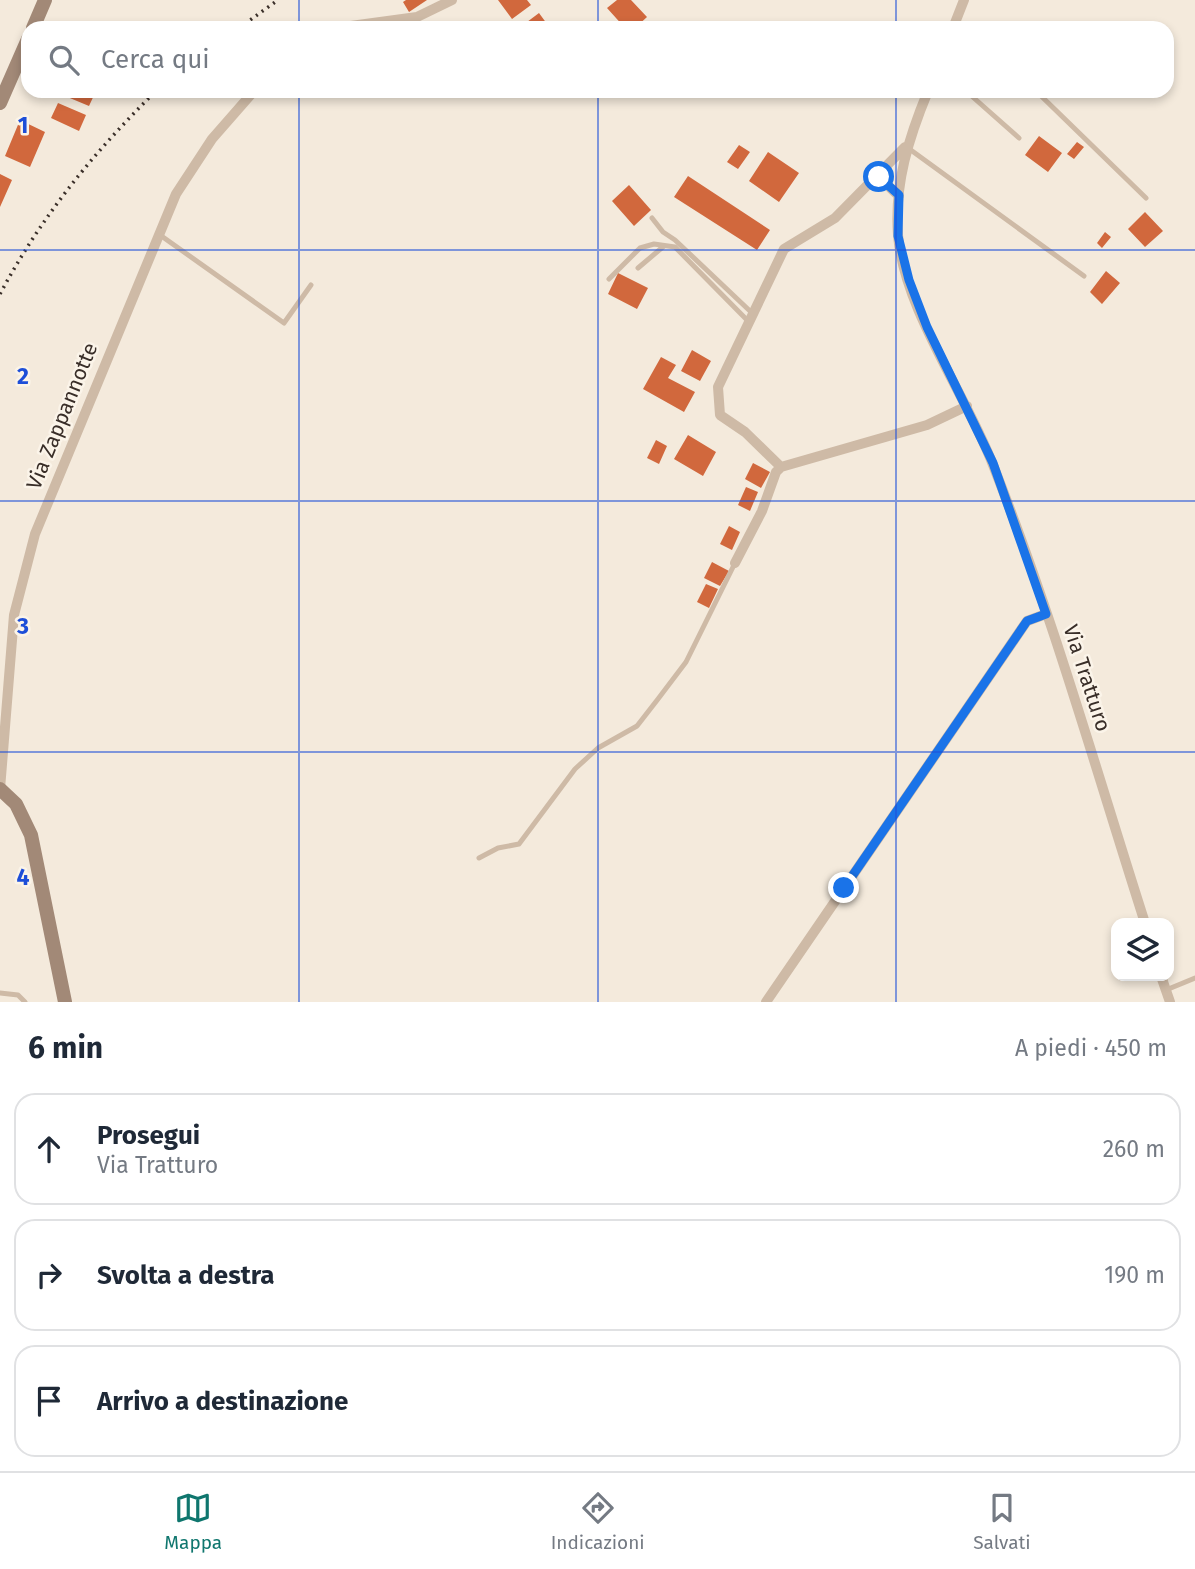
<!DOCTYPE html>
<html lang="it">
<head>
<meta charset="utf-8">
<style>
  :root { --surface:#fff; --page:#f2f2f3; --text:#1f2937; --muted:#747a83; --line:#e0e1e3; --accent:#0f766e }
  body { margin:0; font-family:"Fira Sans",sans-serif; background:var(--page); color:var(--text) }
  .controls { position:absolute; right:21px; bottom:21px; display:grid; overflow:hidden; border-radius:14px; box-shadow:0 4px 10px #0003 }
  .controls button { width:63px; height:63px; display:grid; place-items:center; padding:0; border:0; border-bottom:2px solid var(--line); background:var(--surface); color:var(--text); font:35px sans-serif }
  .stop { position:absolute; width:21px; height:21px; margin:-16px; border:5px solid #1a73e8; border-radius:50%; background:#fff }
  .stop.end { background:#1a73e8; border-color:#fff; box-shadow:0 2px 7px #0008 }
  .list { margin:0; padding:0; list-style:none }
  h2 { display:flex; justify-content:space-between; align-items:center; height:91px; margin:0; padding:0 28px; font-size:30px }
  h2 small { font-size:23px; font-weight:400; color:var(--muted) }
  .list li { display:grid; grid-template-columns:46px 1fr auto; gap:21px; align-items:center; box-sizing:border-box; height:112px; margin:0 14px 14px; padding:0 14px; border:2px solid var(--line); border-radius:21px }
  .list b { display:block; font-size:26px; white-space:nowrap }
  .list p { margin:0; font-size:23px; white-space:nowrap; color:var(--muted) }
  .list em { font-size:23px; font-style:normal; color:var(--muted) }
  .icon { flex:none; width:38px; height:38px; fill:none; stroke:currentColor; stroke-width:2; stroke-linecap:round; stroke-linejoin:round }
  .map { position:relative; flex:none; width:1195px; height:1002px; overflow:hidden }
  .search { position:absolute; background:var(--surface); box-shadow:0 4px 10px #0003; left:21px; right:21px; top:21px; height:77px; display:flex; align-items:center; gap:18px; box-sizing:border-box; padding:0 24px; border-radius:21px; color:var(--muted); font-size:26px }
  .sheet { height:469px; background:var(--surface) }
  nav { display:flex; justify-content:space-around; align-items:center; box-sizing:border-box; height:98px; border-top:2px solid var(--line); background:var(--surface); font-size:19px; color:var(--muted) }
  nav a { display:grid; justify-items:center; gap:4px }
  nav .on { color:var(--accent) }
  .map>svg:first-child { display:block }
</style>
</head>
<body>
<div class="map">
<svg width="1195" height="1002" viewBox="0 0 1195 1002">
  <rect width="100%" height="100%" fill="#f4eadc"/>
  <path fill="#d1683d" d="M 406,0 L 427,0 L 409,12 L 403,2 Z
    M 498,0 L 527,0 L 531,5 L 512,19 Z
    M 617,0 L 631,0 L 647,17 L 635,28 L 625,28 L 607,8 Z
    M 539,13 L 550,28 L 519,28 Z
    M 53,91 L 96,91 L 89,106 Z
    M 58,103 L 86,115 L 79,131 L 51,118 Z
    M 20,120 L 45,132 L 30,167 L 5,156 Z
    M 1039,136 L 1062,153 L 1048,172 L 1025,155 Z
    M 1077,142 L 1084,147 L 1074,159 L 1067,154 Z
    M 739,145 L 750,152 L 738,169 L 727,162 Z
    M 768,152 L 799,173 L 779,202 L 749,181 Z
    M 0,174 L 12,180 L 0,207 Z
    M 688,176 L 770,230 L 757,250 L 674,197 Z
    M 629,185 L 651,210 L 634,226 L 612,201 Z
    M 1145,212 L 1163,231 L 1145,247 L 1128,229 Z
    M 1105,232 L 1111,237 L 1102,248 L 1097,243 Z
    M 1106,271 L 1120,283 L 1102,304 L 1090,292 Z
    M 618,273 L 648,288 L 637,309 L 608,294 Z
    M 692,350 L 711,361 L 700,381 L 681,371 Z
    M 661,357 L 676,365 L 668,378 L 695,392 L 684,412 L 643,389 Z
    M 688,435 L 716,452 L 703,476 L 674,459 Z
    M 656,440 L 667,446 L 659,464 L 647,458 Z
    M 753,463 L 770,472 L 761,488 L 745,479 Z
    M 746,487 L 758,492 L 750,511 L 738,505 Z
    M 729,526 L 740,532 L 732,550 L 720,544 Z
    M 712,562 L 729,571 L 720,586 L 704,578 Z
    M 706,584 L 718,589 L 709,608 L 697,602 Z"/>
  <g fill="none" stroke-linecap="round" stroke-linejoin="round">
    <path stroke="#cebaa6" stroke-width="5" d="M 966,91 L 1019,138
      M 1036,91 L 1146,198
      M 908,148 L 1084,276
      M 652,218 L 663,232 L 675,240 L 751,312
      M 160,235 L 284,323 L 311,285
      M 638,268 L 664,246
      M 609,279 L 640,248 L 654,244 L 675,247 L 748,321
      M 479,858 L 498,848 L 519,844 L 575,769 L 598,748 L 637,726 L 658,699 L 686,662 L 735,563
      M 1166,990 L 1195,978
      M 0,993 L 18,995 L 25,1002"/>
    <path stroke="#cebaa6" stroke-width="10" d="M 336,28 L 417,17 L 452,0
      M 953,28 L 964,0
      M 928,91 C 909,137 894,184 898,235 C 904,310 966,394 993,465 C 1052,614 1096,770 1145,923
      M 879,177 L 899,196
      M 781,467 L 745,432 L 720,415 L 718,387 L 784,249 L 835,218 L 905,147
      M 735,563 L 762,511 L 776,472 L 781,467 L 927,425 L 967,406
      M 0,789 L 14,615 L 35,534 L 176,194 L 212,139 L 254,91
      M 1161,976 L 1170,1002
      M 766,1002 L 1027,621 L 1046,614"/>
    <path stroke="#a28977" stroke-width="14" d="M 33,28 L 45,0
      M 0,103 L 28,39
      M 0,789 L 16,804 L 31,835 L 65,1002"/>
    <path stroke="#392e28" stroke-width="3.5" stroke-dasharray="2 5" stroke-linecap="butt" d="M 239,28 L 278,0
      M 0,294 C 41,217 93,153 156,91"/>
  </g>
  <g fill="none" stroke-linecap="round" stroke-linejoin="round">
    <path stroke="#1a73e8" stroke-width="9" d="M 844,888 L 1027,621 L 1046,614 L 993,463 L 927,327 L 909,280 L 898,236 L 899,195 L 879,177"/>
  </g>
  <path fill="none" stroke="#1d4ed8" stroke-width="2" stroke-opacity="0.55" d="M 299,0 L 299,28M 598,0 L 598,28M 896,0 L 896,28M 299,91 L 299,1002M 598,91 L 598,1002M 896,91 L 896,1002M 0,250 L 1195,250M 0,501 L 1195,501M 0,752 L 1195,752"/>
  <g text-anchor="middle" dominant-baseline="central" stroke-width="5" stroke-linejoin="round" paint-order="stroke">
    <g font-size="21" fill="#392e28" stroke="#fbf4e9">
      <text transform="translate(62 416) rotate(-68)">Via Zappannotte</text>
      <text transform="translate(1087 678) rotate(72)">Via Tratturo</text>
    </g>
  </g>
  <g font-size="23" text-anchor="middle" font-weight="bold" fill="#1d4ed8" stroke="#fbf4e9" stroke-width="5" stroke-linejoin="round" paint-order="stroke">
    <text x="23" y="133">1</text>
    <text x="23" y="384">2</text>
    <text x="23" y="634">3</text>
    <text x="23" y="885">4</text>
  </g>
</svg>
<div class="controls">
<button><svg class="icon" aria-label="layers" viewBox="0 0 24 24"><path d="M12 4l9 5-9 5-9-5zM3 14l9 5 9-5"/></svg></button>
</div>
<div class="stop" style="left:879px;top:177px"></div>
<div class="stop end" style="left:844px;top:888px"></div>
<div class="search"><svg class="icon" aria-label="search" viewBox="0 0 24 24"><circle cx="10" cy="10" r="6"/><path d="M15 15l6 6"/></svg>Cerca qui</div>
</div>
<section class="sheet">
<h2>6 min<small>A piedi · 450 m</small></h2>
<ul class="list">
<li><svg class="icon" aria-label="ahead" viewBox="0 0 24 24"><path d="M12 20V5M6 11l6-6 6 6"/></svg><div><b>Prosegui</b><p>Via Tratturo</p></div><em>260 m</em></li>
<li><svg class="icon" aria-label="right" viewBox="0 0 24 24"><path d="M7 20v-9h11M14 6l5 5-5 5"/></svg><div><b>Svolta a destra</b></div><em>190 m</em></li>
<li><svg class="icon" aria-label="arrive" viewBox="0 0 24 24"><path d="M6 21V4h12l-3 4 3 4H6"/></svg><div><b>Arrivo a destinazione</b></div></li>
</ul>
</section>
<nav>
<a class="on"><svg class="icon" aria-label="map" viewBox="0 0 24 24"><path d="M3 6l6-2 6 2 6-2v14l-6 2-6-2-6 2zM9 4v14M15 6v14"/></svg>Mappa</a>
<a><svg class="icon" aria-label="directions" viewBox="0 0 24 24"><path d="M12 3l9 9-9 9-9-9zM9 14v-3h6M13 9l2 2-2 2"/></svg>Indicazioni</a>
<a><svg class="icon" aria-label="saved" viewBox="0 0 24 24"><path d="M7 4h10v16l-5-4-5 4z"/></svg>Salvati</a>
</nav>
</body>
</html>
